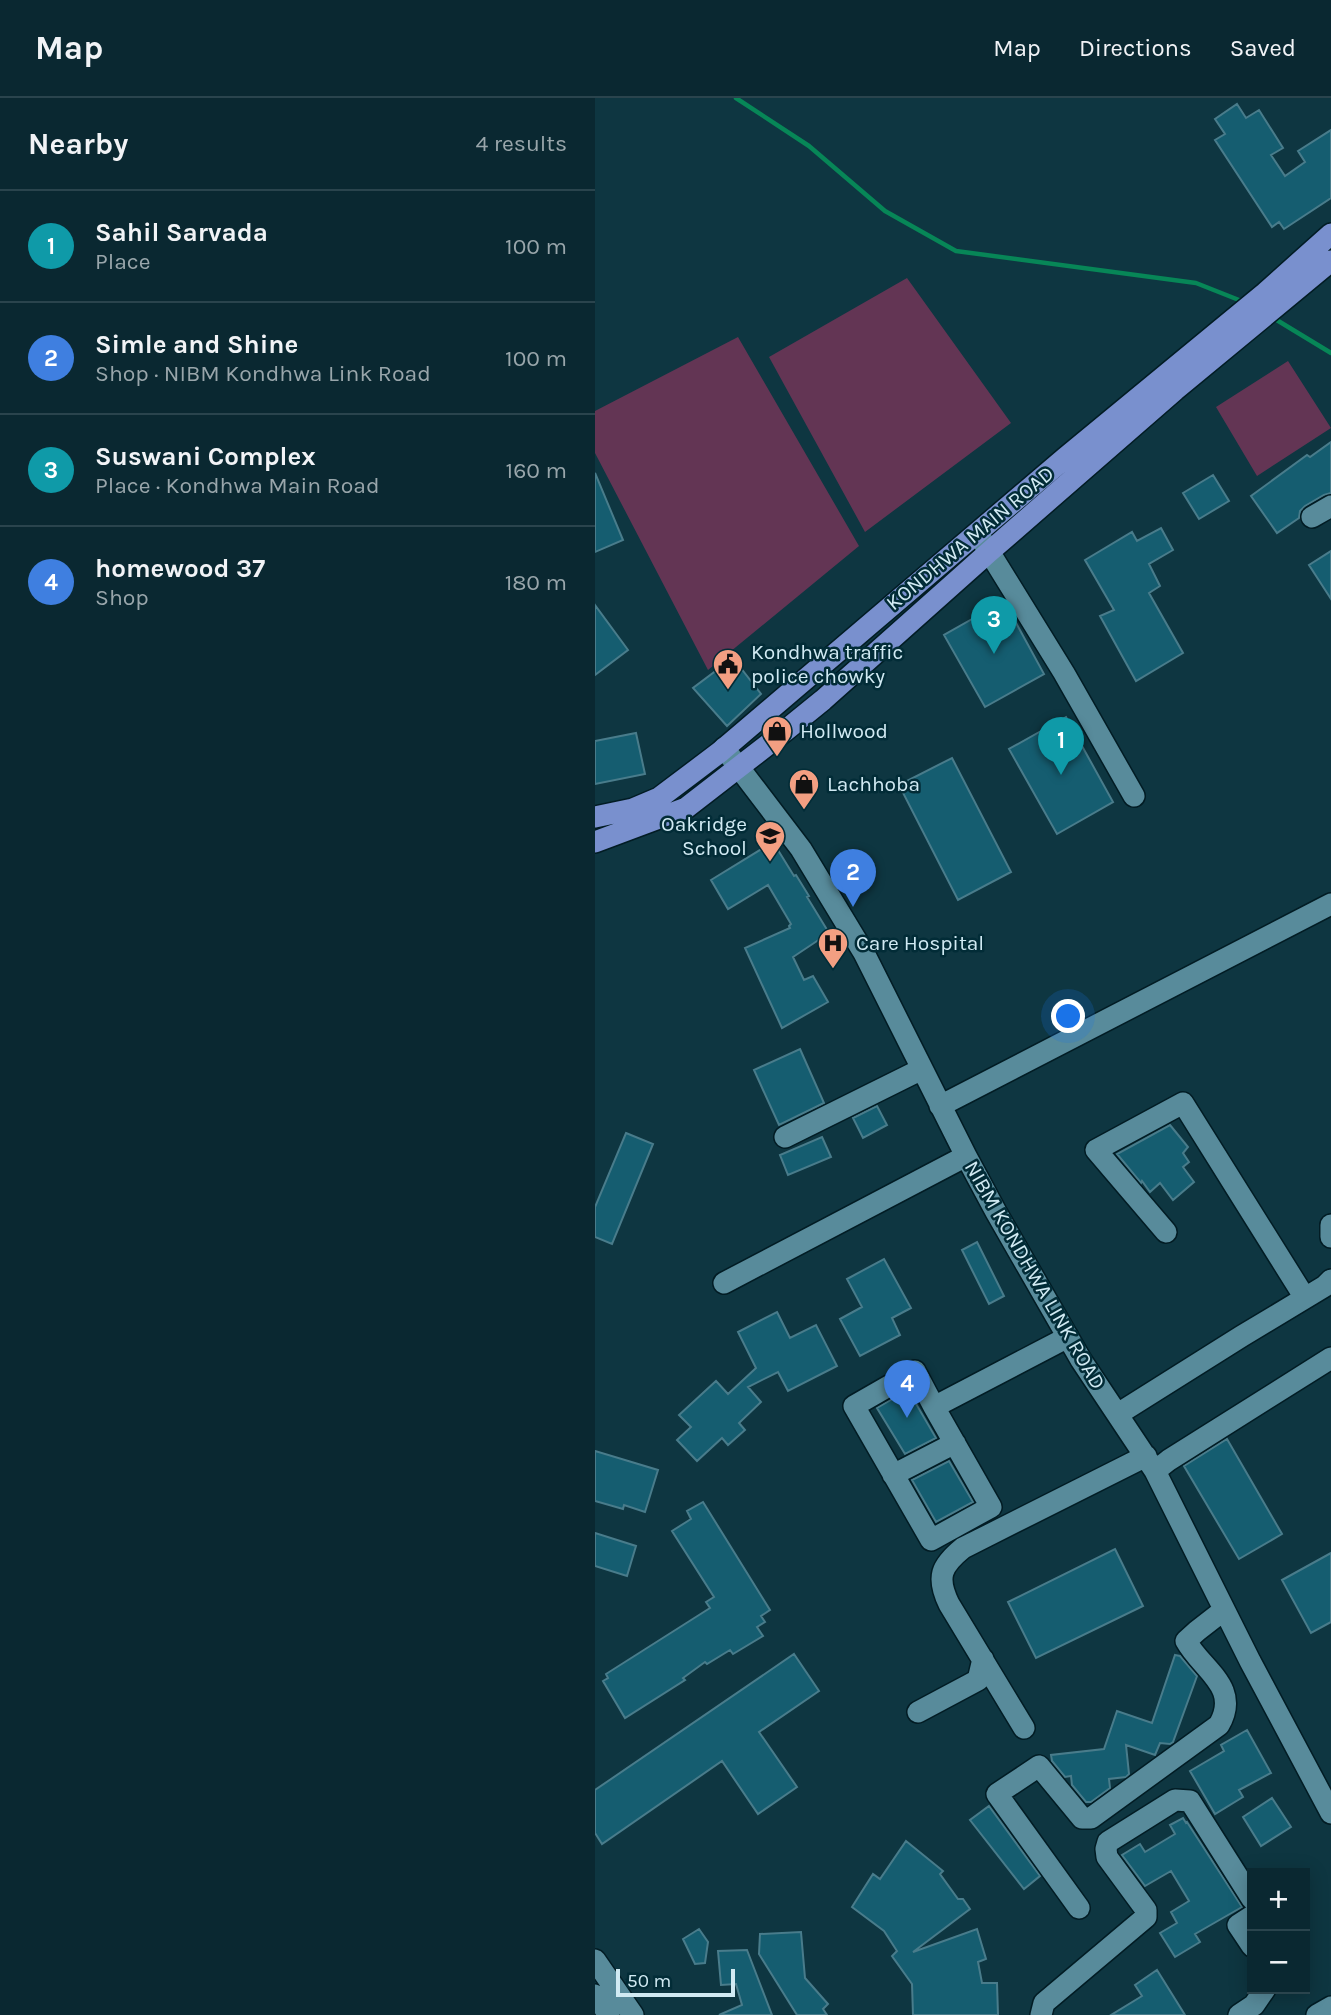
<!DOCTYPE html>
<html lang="en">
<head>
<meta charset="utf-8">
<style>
  :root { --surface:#0a2831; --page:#133039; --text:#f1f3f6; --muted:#99a6ab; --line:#2a444d; --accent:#f39f82 }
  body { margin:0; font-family:Karla,sans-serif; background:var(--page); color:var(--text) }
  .controls { position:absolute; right:21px; bottom:21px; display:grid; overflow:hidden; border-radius:0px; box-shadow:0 4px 18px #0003 }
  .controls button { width:63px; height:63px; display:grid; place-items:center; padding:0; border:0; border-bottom:2px solid var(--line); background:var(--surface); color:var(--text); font:35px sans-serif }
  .scale { position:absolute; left:21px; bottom:18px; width:119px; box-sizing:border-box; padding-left:7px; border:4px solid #d1eaf3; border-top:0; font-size:19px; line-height:24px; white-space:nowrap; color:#d1eaf3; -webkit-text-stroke:5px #022c37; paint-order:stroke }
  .you { position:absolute; left:474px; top:919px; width:24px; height:24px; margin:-18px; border:5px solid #fff; border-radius:50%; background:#1a73e8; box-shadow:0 0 0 10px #1a73e833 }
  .badge { display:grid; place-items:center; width:46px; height:46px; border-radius:50%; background:var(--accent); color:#fff; font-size:23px; font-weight:700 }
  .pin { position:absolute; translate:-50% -58px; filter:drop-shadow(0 2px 4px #0008) }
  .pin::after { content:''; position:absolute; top:37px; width:24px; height:21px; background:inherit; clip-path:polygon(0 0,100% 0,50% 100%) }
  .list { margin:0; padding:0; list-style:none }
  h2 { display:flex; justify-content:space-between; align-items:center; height:91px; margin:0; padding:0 28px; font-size:30px }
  h2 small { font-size:23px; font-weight:400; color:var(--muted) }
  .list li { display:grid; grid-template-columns:46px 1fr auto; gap:21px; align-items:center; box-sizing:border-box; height:112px; padding:0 28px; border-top:2px solid var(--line) }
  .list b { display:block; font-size:26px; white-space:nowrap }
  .list p { margin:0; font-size:23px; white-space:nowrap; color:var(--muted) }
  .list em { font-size:23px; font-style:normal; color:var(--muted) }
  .map { position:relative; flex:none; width:736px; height:1917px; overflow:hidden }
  header { display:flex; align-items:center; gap:42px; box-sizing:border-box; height:98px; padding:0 35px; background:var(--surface); border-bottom:2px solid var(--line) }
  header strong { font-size:33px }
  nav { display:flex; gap:38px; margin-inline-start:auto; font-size:24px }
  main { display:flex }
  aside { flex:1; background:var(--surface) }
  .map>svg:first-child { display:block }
</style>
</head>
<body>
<header>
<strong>Map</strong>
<nav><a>Map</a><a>Directions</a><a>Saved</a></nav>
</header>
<main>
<aside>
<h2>Nearby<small>4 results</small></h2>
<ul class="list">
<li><span class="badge" style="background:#0f9aa8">1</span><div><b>Sahil Sarvada</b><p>Place</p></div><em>100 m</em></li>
<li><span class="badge" style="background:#3f7fe0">2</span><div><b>Simle and Shine</b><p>Shop · NIBM Kondhwa Link Road</p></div><em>100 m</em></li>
<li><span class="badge" style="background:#0f9aa8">3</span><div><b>Suswani Complex</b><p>Place · Kondhwa Main Road</p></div><em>160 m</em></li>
<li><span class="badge" style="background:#3f7fe0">4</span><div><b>homewood 37</b><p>Shop</p></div><em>180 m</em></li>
</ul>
</aside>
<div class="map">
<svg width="736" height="1917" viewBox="0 0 736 1917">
  <rect width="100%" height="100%" fill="#0e3641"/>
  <path fill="#633554" d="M 312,180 L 416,325 L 270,434 L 174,259 Z
    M 143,239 L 264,448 L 113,572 L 0,355 L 0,313 Z
    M 693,263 L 736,330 L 662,378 L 621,309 Z"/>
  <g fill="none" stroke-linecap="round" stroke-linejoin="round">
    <path stroke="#078657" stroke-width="4.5" d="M 141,0 L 214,48 L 290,113 L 361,153 L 601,185 L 649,204
      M 680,221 L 736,255"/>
  </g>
  <path fill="#155d70" stroke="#497c8b" stroke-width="2" d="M 642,6 L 651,20 L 664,12 L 688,50 L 676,57 L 690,78 L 710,64 L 703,53 L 736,32 L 736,100 L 689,131 L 684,124 L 677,129 L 620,42 L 630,36 L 620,21 Z
    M 736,344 L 736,395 L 729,397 L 710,408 L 705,413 L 704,420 L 682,435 L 656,398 L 712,357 L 715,359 Z
    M 0,375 L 28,442 L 0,454 Z
    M 618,377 L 634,403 L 604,421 L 588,395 Z
    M 566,430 L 578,452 L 554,466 L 565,488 L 554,495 L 588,555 L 541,583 L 505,518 L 519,512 L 490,462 L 537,434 L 542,443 Z
    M 736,453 L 736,501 L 714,467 Z
    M 409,503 L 449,576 L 390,609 L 349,537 Z
    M 0,507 L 33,552 L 0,577 Z
    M 138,560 L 166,596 L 132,628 L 98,590 Z
    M 471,619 L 518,704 L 462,736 L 414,651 Z
    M 41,635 L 50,676 L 0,686 L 0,643 Z
    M 357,660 L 416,774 L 363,802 L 304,687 Z
    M 178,744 L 199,778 L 201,777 L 214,798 L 212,799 L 234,835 L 198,859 L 209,882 L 218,878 L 233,904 L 187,930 L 150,850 L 195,830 L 194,828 L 196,826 L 173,787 L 133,811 L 116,782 Z
    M 205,951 L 229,1005 L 184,1027 L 159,972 Z
    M 282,1008 L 292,1027 L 268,1040 L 258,1020 Z
    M 575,1027 L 593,1049 L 588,1055 L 594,1064 L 588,1069 L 599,1084 L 578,1102 L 565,1085 L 555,1094 L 547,1083 L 546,1085 L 522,1056 Z
    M 31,1035 L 58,1046 L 17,1146 L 0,1139 L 0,1109 Z
    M 227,1039 L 236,1059 L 193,1077 L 185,1057 Z
    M 382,1144 L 409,1198 L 394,1206 L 367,1152 Z
    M 289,1161 L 316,1210 L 297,1220 L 305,1237 L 265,1258 L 245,1221 L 267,1209 L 252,1181 Z
    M 182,1214 L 195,1240 L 221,1227 L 242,1268 L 193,1293 L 183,1274 L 153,1289 L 166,1304 L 144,1325 L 150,1332 L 133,1347 L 127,1340 L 102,1363 L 82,1342 L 96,1329 L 84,1317 L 121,1283 L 133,1296 L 161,1270 L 143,1234 Z
    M 313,1292 L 341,1340 L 310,1356 L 282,1310 Z
    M 632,1341 L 687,1436 L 644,1461 L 589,1368 Z
    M 0,1353 L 63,1372 L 50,1414 L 29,1407 L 28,1411 L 0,1403 Z
    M 354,1363 L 378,1404 L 341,1424 L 317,1382 Z
    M 108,1404 L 175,1512 L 166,1518 L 170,1524 L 162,1529 L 168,1538 L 138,1556 L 135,1552 L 112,1566 L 110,1564 L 88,1580 L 90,1582 L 30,1620 L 8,1583 L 13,1580 L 11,1576 L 115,1510 L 111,1504 L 119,1499 L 77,1433 L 96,1421 L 92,1413 Z
    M 0,1435 L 41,1448 L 32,1478 L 0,1468 Z
    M 520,1451 L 548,1508 L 441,1560 L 413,1504 Z
    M 736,1455 L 736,1524 L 716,1535 L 687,1482 Z
    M 199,1556 L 224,1593 L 164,1634 L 202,1689 L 163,1716 L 127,1663 L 7,1746 L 0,1735 L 0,1692 Z
    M 580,1557 L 585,1558 L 602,1578 L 578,1644 L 575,1646 L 565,1645 L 560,1657 L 531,1647 L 534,1676 L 531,1679 L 514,1681 L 515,1690 L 496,1704 L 491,1704 L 477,1687 L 476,1678 L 470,1679 L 457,1663 L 456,1657 L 509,1651 L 522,1613 L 557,1625 Z
    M 652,1632 L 676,1675 L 644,1692 L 648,1699 L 620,1716 L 595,1673 L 629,1653 L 626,1647 Z
    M 677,1700 L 696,1729 L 666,1748 L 648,1719 Z
    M 394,1708 L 445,1778 L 429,1791 L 375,1722 Z
    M 588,1720 L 591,1725 L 592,1724 L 647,1809 L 600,1836 L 605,1844 L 580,1859 L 565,1835 L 582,1825 L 576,1814 L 594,1803 L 576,1773 L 550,1788 L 527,1757 L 545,1746 L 550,1754 L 580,1736 L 575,1727 Z
    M 311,1743 L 348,1773 L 345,1776 L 363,1801 L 368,1801 L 375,1811 L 318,1854 L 382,1831 L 391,1861 L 383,1864 L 387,1885 L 402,1885 L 403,1917 L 318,1917 L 317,1886 L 297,1858 L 302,1853 L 289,1833 L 257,1809 L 278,1776 L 285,1781 Z
    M 104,1831 L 113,1844 L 110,1865 L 100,1866 L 88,1841 Z
    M 206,1834 L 210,1880 L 233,1906 L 228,1911 L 232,1917 L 202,1917 L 164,1856 L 165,1836 Z
    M 152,1852 L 177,1917 L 124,1917 L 147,1907 L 141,1886 L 126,1887 L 123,1853 Z
    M 562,1872 L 590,1917 L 516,1917 L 547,1898 L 540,1887 Z"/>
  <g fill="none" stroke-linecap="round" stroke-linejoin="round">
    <g stroke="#021c24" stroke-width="24">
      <path id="minor" d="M 717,419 L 736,408
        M 385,439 L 469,575 L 539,698
        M 129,650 L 206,751 L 269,855 L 371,1058 L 401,1114 L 486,1262 L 560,1373 L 655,1563 L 736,1715
        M 345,1008 L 736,806
        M 190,1039 L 327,971
        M 736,1127 L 736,1139
        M 571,1134 L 501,1052 L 588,1005 L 710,1200
        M 129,1185 L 371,1058
        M 339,1309 L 320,1273 L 259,1308 L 336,1442 L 396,1409 L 339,1309 L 473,1239
        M 523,1316 L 647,1238 L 730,1188 L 736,1182
        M 560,1373 L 574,1362 L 736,1260
        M 298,1377 L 360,1345
        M 323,1614 L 383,1582 L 388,1561
        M 429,1630 L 354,1506 C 341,1479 346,1468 368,1450 L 551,1358
        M 484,1810 L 402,1696 L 444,1668 L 487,1720 L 496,1720 L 624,1627 C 646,1589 607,1572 591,1543 L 602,1533 L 629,1512
        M 657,1818 L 643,1827 L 657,1848
        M 0,1862 L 38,1917
        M 0,1897 L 14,1917
        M 446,1917 L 449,1905 L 551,1819 L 551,1812 L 512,1759 L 511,1751 L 513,1744 L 580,1702 L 595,1703 L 657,1801
        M 644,1917 L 659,1907 L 670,1891
        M 722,1917 L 736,1909"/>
    </g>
    <g stroke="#021c24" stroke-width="24">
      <path id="major" d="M 0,719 L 38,711 L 64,700 L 125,654 L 470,360 L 670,195 L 736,136
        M 0,744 L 91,710 L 175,645 L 228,602 L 394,454 L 580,292 L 736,163"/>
    </g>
    <use href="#minor" stroke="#588b9b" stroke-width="21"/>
    <use href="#major" stroke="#7990ce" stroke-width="21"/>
  </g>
  <defs>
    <g id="civic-pin" transform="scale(1.575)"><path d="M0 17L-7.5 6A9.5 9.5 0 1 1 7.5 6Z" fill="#f39f82" stroke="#022c37"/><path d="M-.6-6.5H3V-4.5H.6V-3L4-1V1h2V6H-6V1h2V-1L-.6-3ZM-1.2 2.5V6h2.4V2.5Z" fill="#111"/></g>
    <g id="shop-pin" transform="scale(1.575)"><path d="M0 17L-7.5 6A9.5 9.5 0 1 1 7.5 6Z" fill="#f39f82" stroke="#022c37"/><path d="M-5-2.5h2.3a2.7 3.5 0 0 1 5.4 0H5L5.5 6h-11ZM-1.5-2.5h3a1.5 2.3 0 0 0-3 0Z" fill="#111"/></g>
    <g id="school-pin" transform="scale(1.575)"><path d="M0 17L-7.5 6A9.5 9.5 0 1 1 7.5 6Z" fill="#f39f82" stroke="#022c37"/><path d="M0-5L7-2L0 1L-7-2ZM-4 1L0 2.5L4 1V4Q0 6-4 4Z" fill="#111"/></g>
    <g id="hospital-pin" transform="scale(1.575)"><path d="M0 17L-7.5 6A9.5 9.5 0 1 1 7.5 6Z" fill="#f39f82" stroke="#022c37"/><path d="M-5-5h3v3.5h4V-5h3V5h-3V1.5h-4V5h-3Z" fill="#111"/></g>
  </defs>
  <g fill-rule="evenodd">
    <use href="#civic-pin" x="133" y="566"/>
    <use href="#shop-pin" x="182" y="633"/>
    <use href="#shop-pin" x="209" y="686"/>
    <use href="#school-pin" x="175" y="738"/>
    <use href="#hospital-pin" x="238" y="845"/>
  </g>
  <g text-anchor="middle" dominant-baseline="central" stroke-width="5" stroke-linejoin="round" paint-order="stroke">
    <g font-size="21" fill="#d1eaf3" stroke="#022c37">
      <text transform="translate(375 440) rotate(-40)">KONDHWA MAIN ROAD</text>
      <text transform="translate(440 1177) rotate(60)">NIBM KONDHWA LINK ROAD</text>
    </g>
    <g font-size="21" fill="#d1eaf3" stroke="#022c37" text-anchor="start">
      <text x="156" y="554">Kondhwa traffic<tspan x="156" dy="24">police chowky</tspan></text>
      <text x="205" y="633">Hollwood</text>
      <text x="232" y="686">Lachhoba</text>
      <text x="152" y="726" text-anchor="end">Oakridge<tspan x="152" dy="24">School</tspan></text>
      <text x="261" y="845">Care Hospital</text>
    </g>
  </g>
</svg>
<div class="controls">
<button>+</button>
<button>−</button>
</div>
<div class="scale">50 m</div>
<div class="you"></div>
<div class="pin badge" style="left:466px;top:677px;background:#0f9aa8">1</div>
<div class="pin badge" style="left:258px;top:809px;background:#3f7fe0">2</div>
<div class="pin badge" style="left:399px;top:556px;background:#0f9aa8">3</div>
<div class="pin badge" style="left:312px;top:1320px;background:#3f7fe0">4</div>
</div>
</main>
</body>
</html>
